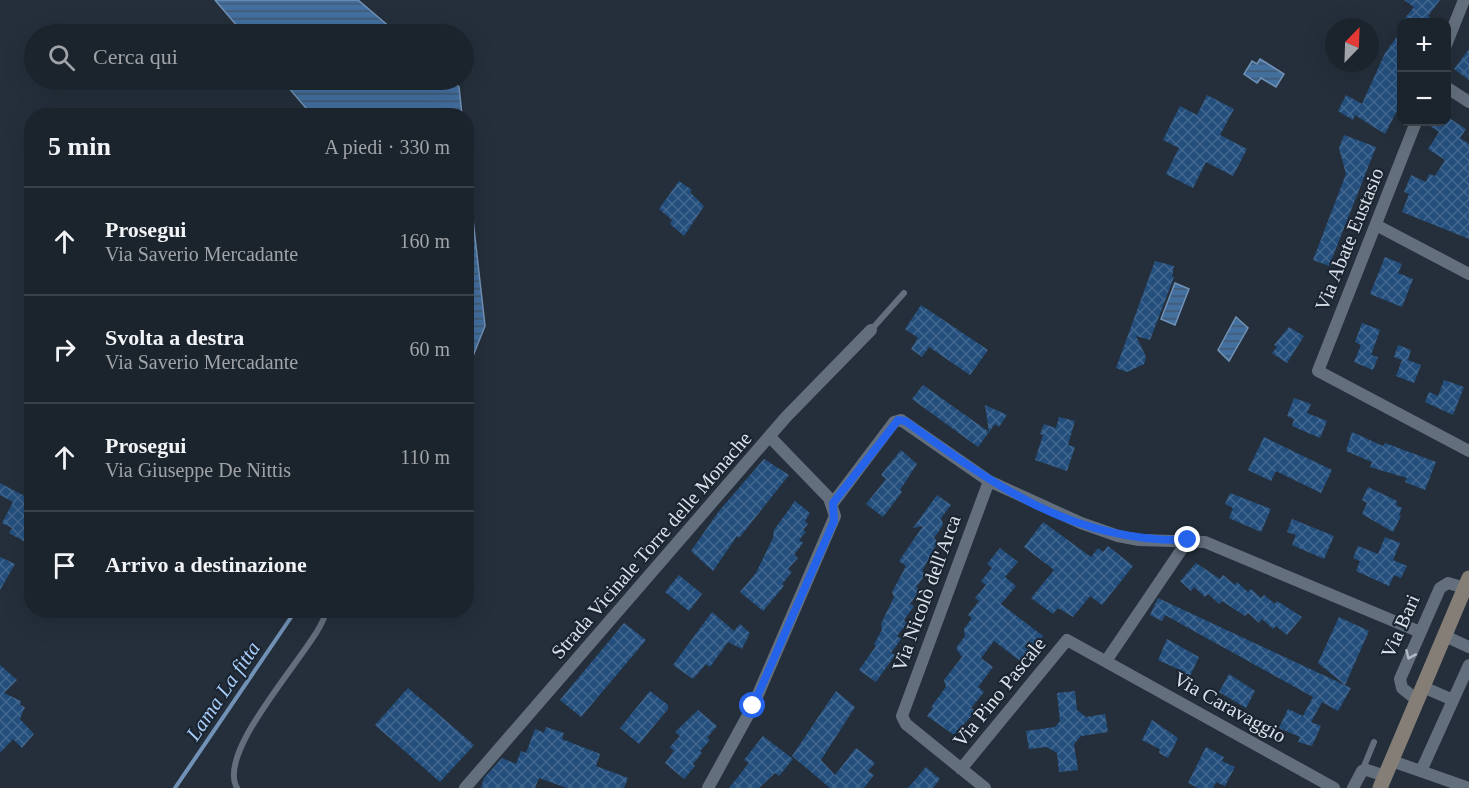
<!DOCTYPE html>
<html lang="it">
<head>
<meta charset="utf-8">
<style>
  :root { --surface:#1b232c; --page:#282f38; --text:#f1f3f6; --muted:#a0a4a9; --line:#394048 }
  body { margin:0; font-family:"Times New Roman",serif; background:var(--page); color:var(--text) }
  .controls { position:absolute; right:18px; top:18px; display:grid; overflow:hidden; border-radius:12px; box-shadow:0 6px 24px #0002 }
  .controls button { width:54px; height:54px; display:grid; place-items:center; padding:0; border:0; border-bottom:2px solid var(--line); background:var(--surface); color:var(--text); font:30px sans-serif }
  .compass { position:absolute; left:1325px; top:18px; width:54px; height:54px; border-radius:50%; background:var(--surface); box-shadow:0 6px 24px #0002; rotate:23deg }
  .stop { position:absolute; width:18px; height:18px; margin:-14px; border:4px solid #2563eb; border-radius:50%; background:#fff }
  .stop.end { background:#2563eb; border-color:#fff; box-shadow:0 2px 6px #0008 }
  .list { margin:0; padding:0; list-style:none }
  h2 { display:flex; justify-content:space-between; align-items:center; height:78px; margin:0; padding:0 24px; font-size:26px }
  h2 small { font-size:20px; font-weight:400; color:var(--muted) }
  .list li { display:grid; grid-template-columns:39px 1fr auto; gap:18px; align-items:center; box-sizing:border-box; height:108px; padding:0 24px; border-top:2px solid var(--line) }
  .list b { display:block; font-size:22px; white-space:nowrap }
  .list p { margin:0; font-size:20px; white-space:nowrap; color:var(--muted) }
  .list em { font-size:20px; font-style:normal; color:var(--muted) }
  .icon { flex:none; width:33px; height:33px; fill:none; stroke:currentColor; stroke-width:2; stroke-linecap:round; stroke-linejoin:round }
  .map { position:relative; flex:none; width:1469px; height:788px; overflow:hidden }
  .search { position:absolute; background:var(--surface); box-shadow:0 6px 24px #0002; left:24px; top:24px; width:450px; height:66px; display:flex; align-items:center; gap:15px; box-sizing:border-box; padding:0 21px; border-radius:33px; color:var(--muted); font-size:22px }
  .panel { position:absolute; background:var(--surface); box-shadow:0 6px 24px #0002; left:24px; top:108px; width:450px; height:510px; border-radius:24px }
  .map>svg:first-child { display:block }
</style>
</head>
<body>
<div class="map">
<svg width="1469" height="788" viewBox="0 0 1469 788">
  <defs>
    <pattern id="water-rules" width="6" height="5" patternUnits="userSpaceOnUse" patternTransform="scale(1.5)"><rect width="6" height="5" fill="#436f9f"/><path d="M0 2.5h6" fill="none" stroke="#425a72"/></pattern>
    <pattern id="building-cross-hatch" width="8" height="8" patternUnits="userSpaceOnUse" patternTransform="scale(1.5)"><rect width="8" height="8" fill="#244f7d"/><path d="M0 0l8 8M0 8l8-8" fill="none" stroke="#436890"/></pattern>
  </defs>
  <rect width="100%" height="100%" fill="#242f3b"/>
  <path fill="url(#water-rules)" stroke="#7192b6" stroke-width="1.5" d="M 215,0 L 358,0 L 398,34 L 244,34 Z
    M 1260,59 L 1284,74 L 1276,87 L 1261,78 L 1257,83 L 1244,74 L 1252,61 L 1257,64 Z
    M 282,80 L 450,80 L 459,87 L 462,115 L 312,115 Z
    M 466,157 L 485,326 L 467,371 L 466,371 Z
    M 1175,283 L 1189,289 L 1175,325 L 1161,319 Z
    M 1236,317 L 1248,328 L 1229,361 L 1218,350 Z"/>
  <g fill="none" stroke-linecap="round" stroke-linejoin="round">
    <path stroke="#7192b6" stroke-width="4" d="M 175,788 L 296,610"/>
  </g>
  <path fill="url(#building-cross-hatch)" d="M 1404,0 L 1440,0 L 1428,16 L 1436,22 L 1402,22 L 1414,7 Z
    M 1401,31 L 1401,103 L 1385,134 L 1355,115 L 1353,120 L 1338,111 L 1346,95 L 1362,104 L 1385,53 Z
    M 1469,49 L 1469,80 L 1454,69 Z
    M 1207,95 L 1234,109 L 1220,135 L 1247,149 L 1233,176 L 1206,162 L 1193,188 L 1166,174 L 1179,148 L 1163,140 L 1180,106 L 1197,115 Z
    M 1446,116 L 1466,129 L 1460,138 L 1469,144 L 1469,239 L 1402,212 L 1409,194 L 1404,192 L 1411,175 L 1426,182 L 1429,174 L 1435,176 L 1445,160 L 1428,149 L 1439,132 L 1424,122 L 1446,122 Z
    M 1344,135 L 1376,147 L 1329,266 L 1313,260 L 1346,174 L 1339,148 Z
    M 679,181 L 692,190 L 690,192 L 704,206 L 684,236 L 670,224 L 672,220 L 659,209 Z
    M 1385,257 L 1402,264 L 1398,273 L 1413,279 L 1402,307 L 1370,294 Z
    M 1155,261 L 1174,266 L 1172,277 L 1174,277 L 1150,340 L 1136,336 L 1146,357 L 1144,364 L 1127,372 L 1116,368 Z
    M 921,305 L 988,350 L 970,375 L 929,347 L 922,357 L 911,349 L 918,338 L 905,329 Z
    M 1362,323 L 1380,330 L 1371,355 L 1378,357 L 1373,370 L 1354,362 L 1361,345 L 1355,342 Z
    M 1289,327 L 1304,336 L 1287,363 L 1272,353 L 1277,347 L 1274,345 Z
    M 1398,345 L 1411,350 L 1408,360 L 1421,365 L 1414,383 L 1396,376 L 1402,360 L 1394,357 Z
    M 1444,380 L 1464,387 L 1453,415 L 1425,402 L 1429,392 L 1438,396 Z
    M 923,385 L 989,432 L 978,447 L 912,399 Z
    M 1294,398 L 1311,404 L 1307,413 L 1327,421 L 1320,438 L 1292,426 L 1294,419 L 1287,416 Z
    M 985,405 L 1007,415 L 999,427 L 995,424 L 989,432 Z
    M 1059,417 L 1075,421 L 1068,445 L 1075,447 L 1067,471 L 1035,460 L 1043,435 L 1040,434 L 1044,424 L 1056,428 Z
    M 1352,432 L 1383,446 L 1385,443 L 1436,462 L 1425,490 L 1405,482 L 1407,478 L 1370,467 L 1372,462 L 1346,451 Z
    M 1264,437 L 1332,470 L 1321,493 L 1276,471 L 1271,481 L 1248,470 Z
    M 901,450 L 917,464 L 900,490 L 902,492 L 883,517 L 866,504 L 886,479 L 881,475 Z
    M 764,459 L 789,475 L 739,538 L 737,536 L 713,571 L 691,551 L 719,511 Z
    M 0,483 L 32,500 L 32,546 L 9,533 L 12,528 L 2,523 L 13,502 L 0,495 Z
    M 1368,487 L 1397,501 L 1396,505 L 1402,508 L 1399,515 L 1401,516 L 1393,532 L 1362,514 L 1367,503 L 1362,500 Z
    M 1230,493 L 1271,509 L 1261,532 L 1229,518 L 1233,508 L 1225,504 Z
    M 937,495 L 951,505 L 941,518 L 943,525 L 934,538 L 938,542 L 922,571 L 926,574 L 916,587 L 920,590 L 910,604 L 914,606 L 904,620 L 907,623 L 897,636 L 901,639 L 891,653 L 895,655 L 876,682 L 859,670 L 876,646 L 874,644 L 882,630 L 881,624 L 894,597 L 892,592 L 906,566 L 899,561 L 923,526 L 913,528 Z
    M 795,501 L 810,513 L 805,521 L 808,524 L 803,530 L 806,532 L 799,540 L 803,543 L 794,555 L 798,558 L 788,569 L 792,572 L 782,584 L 784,586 L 763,611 L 740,592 L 756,573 L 773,538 L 774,530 Z
    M 1292,519 L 1334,536 L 1324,559 L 1292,545 L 1296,535 L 1287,532 Z
    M 1043,522 L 1091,557 L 1098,548 L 1103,552 L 1108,546 L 1133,566 L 1102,605 L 1090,596 L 1073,617 L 1058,608 L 1053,614 L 1031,598 L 1054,570 L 1024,547 Z
    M 1385,537 L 1400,543 L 1393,560 L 1407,566 L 1401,578 L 1394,575 L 1389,586 L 1356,571 L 1360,561 L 1353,558 L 1358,546 L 1378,554 Z
    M 1000,548 L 1018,562 L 1005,577 L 1016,586 L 1001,604 L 1043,636 L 1023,663 L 994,641 L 981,658 L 993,667 L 978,687 L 984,692 L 971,708 L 976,711 L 954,735 L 927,716 L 933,708 L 931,707 L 946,687 L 944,680 L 962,657 L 956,648 L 965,636 L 964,629 L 972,618 L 968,615 L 979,601 L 975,598 L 986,585 L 981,581 L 992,568 L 987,564 Z
    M 0,557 L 15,564 L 0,590 Z
    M 1196,563 L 1220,579 L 1223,575 L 1235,585 L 1237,582 L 1248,592 L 1251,589 L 1261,598 L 1264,595 L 1275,604 L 1277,601 L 1302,617 L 1287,635 L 1276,626 L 1273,629 L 1262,619 L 1259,623 L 1248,613 L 1245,616 L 1222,601 L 1219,604 L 1208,594 L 1205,597 L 1194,587 L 1191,591 L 1180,581 Z
    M 679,575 L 702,594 L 689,611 L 665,592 Z
    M 1158,598 L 1351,688 L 1338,711 L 1322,702 L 1311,722 L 1321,726 L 1312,746 L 1298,742 L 1300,737 L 1279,728 L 1288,709 L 1303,716 L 1313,697 L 1165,615 L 1162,621 L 1150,615 Z
    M 712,612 L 734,631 L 740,624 L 750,633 L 742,649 L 728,642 L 710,667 L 706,664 L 693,679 L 673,665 Z
    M 1339,617 L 1369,631 L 1345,685 L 1318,663 Z
    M 624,623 L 646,640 L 581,717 L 560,700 Z
    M 1167,639 L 1199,657 L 1189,678 L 1178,673 L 1180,670 L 1158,660 Z
    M 0,665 L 17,680 L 4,693 L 21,701 L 20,705 L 25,707 L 20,719 L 34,734 L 22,748 L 13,739 L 0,753 Z
    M 1229,674 L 1255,691 L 1246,708 L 1219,692 Z
    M 408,688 L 474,745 L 440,782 L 375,725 Z
    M 650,691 L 668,705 L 668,709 L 639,744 L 620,728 Z
    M 836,691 L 855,707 L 821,760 L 835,775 L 856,748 L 875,763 L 868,771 L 874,775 L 864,788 L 830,788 L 792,756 Z
    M 1075,691 L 1077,710 L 1086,717 L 1105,714 L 1108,732 L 1081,736 L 1074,744 L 1078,770 L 1059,772 L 1057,753 L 1047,747 L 1029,749 L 1026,731 L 1055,727 L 1060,721 L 1057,693 Z
    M 698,710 L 717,726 L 707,738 L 710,740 L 700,751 L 702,753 L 693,764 L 695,766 L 684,779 L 665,763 L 674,751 L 670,747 L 680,736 L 675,732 Z
    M 1152,720 L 1178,738 L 1168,758 L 1159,753 L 1160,749 L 1142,740 Z
    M 546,727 L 564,733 L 562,739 L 600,754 L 596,766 L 628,778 L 624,788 L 567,788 L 539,778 L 535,788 L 481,788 L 484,778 L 502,758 L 516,764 L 521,751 L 526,753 L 535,729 L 544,733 Z
    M 763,736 L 793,759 L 779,776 L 775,773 L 759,788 L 729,788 L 749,763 L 744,760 Z
    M 1206,747 L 1224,757 L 1222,761 L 1235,767 L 1225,786 L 1216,782 L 1213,788 L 1198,788 L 1188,783 Z
    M 926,767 L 940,779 L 933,788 L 908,788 Z"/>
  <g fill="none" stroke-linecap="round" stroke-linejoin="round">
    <path stroke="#636f7d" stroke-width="6" d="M 871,330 L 904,293
      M 1362,771 L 1374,742
      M 237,788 C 213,747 332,631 325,610"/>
    <path stroke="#636f7d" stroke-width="12" d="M 1446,45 L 1464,0
      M 1446,87 L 1469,102
      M 1416,122 L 1318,371 L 1469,451
      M 1376,225 L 1469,274
      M 833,503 L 894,422 L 901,420 L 989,481 L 1081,523 L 1118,536 L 1139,540 L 1205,542 L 1420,632
      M 1445,636 L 1469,647
      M 1106,661 L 1188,540
      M 1423,687 L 1453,700
      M 1417,700 L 1402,688 L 1400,679 L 1440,588 L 1448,583 L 1465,588
      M 1392,761 L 1469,788
      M 961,769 L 1067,640 L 1334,788
      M 1421,771 L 1469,665
      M 465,788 L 786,417 L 871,330
      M 708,788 L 753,706 L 835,516 L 829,498 L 770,437
      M 985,788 L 906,724 L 902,716 L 989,481
      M 1353,788 L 1362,771 L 1367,770 L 1385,776"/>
    <path stroke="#847e77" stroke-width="15" d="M 1380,788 L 1469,578"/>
  </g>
  <defs><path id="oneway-chevron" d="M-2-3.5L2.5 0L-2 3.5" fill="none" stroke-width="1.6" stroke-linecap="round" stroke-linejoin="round" transform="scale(1.5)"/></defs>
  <use stroke="#b1bac4" href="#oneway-chevron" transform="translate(1410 655) rotate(114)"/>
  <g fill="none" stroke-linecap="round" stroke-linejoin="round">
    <path stroke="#2563eb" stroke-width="8" d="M 753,706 L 834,521 L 833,503 L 898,420 L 905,421 C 994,485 1073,543 1188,540"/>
  </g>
  <g text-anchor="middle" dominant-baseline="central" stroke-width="4.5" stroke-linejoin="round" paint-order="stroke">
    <g font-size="20" fill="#dbe2ea" stroke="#1b2531">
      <text transform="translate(1349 239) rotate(-68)">Via Abate Eustasio</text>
      <text transform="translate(651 545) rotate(-49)">Strada Vicinale Torre delle Monache</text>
      <text transform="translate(926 593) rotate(-70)">Via Nicolò dell'Arca</text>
      <text transform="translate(1400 626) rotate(-66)">Via Bari</text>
      <text transform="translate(999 692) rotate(-51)">Via Pino Pascale</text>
      <text transform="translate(1230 707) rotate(29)">Via Caravaggio</text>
    </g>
    <g font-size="21" font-style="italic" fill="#a8cdf8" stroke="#1b2531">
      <text transform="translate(223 691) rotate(-56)">Lama La fitta</text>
    </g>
  </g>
</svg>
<div class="controls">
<button>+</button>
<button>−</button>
</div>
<svg class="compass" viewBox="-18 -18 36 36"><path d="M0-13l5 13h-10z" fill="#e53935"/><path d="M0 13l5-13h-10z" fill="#a0a4a9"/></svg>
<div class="stop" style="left:753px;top:706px"></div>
<div class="stop end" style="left:1188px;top:540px"></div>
<div class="search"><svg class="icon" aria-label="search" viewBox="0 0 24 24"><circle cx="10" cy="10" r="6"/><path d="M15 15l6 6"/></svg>Cerca qui</div>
<section class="panel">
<h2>5 min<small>A piedi · 330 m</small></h2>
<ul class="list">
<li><svg class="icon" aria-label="ahead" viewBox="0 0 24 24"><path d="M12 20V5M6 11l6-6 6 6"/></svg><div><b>Prosegui</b><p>Via Saverio Mercadante</p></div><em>160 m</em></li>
<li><svg class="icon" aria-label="right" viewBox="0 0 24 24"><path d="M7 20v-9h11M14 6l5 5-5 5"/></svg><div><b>Svolta a destra</b><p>Via Saverio Mercadante</p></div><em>60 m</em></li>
<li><svg class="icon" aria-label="ahead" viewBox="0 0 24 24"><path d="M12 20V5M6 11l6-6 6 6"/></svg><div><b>Prosegui</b><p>Via Giuseppe De Nittis</p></div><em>110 m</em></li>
<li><svg class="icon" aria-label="arrive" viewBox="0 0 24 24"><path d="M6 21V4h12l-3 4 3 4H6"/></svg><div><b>Arrivo a destinazione</b></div></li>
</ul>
</section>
</div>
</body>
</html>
